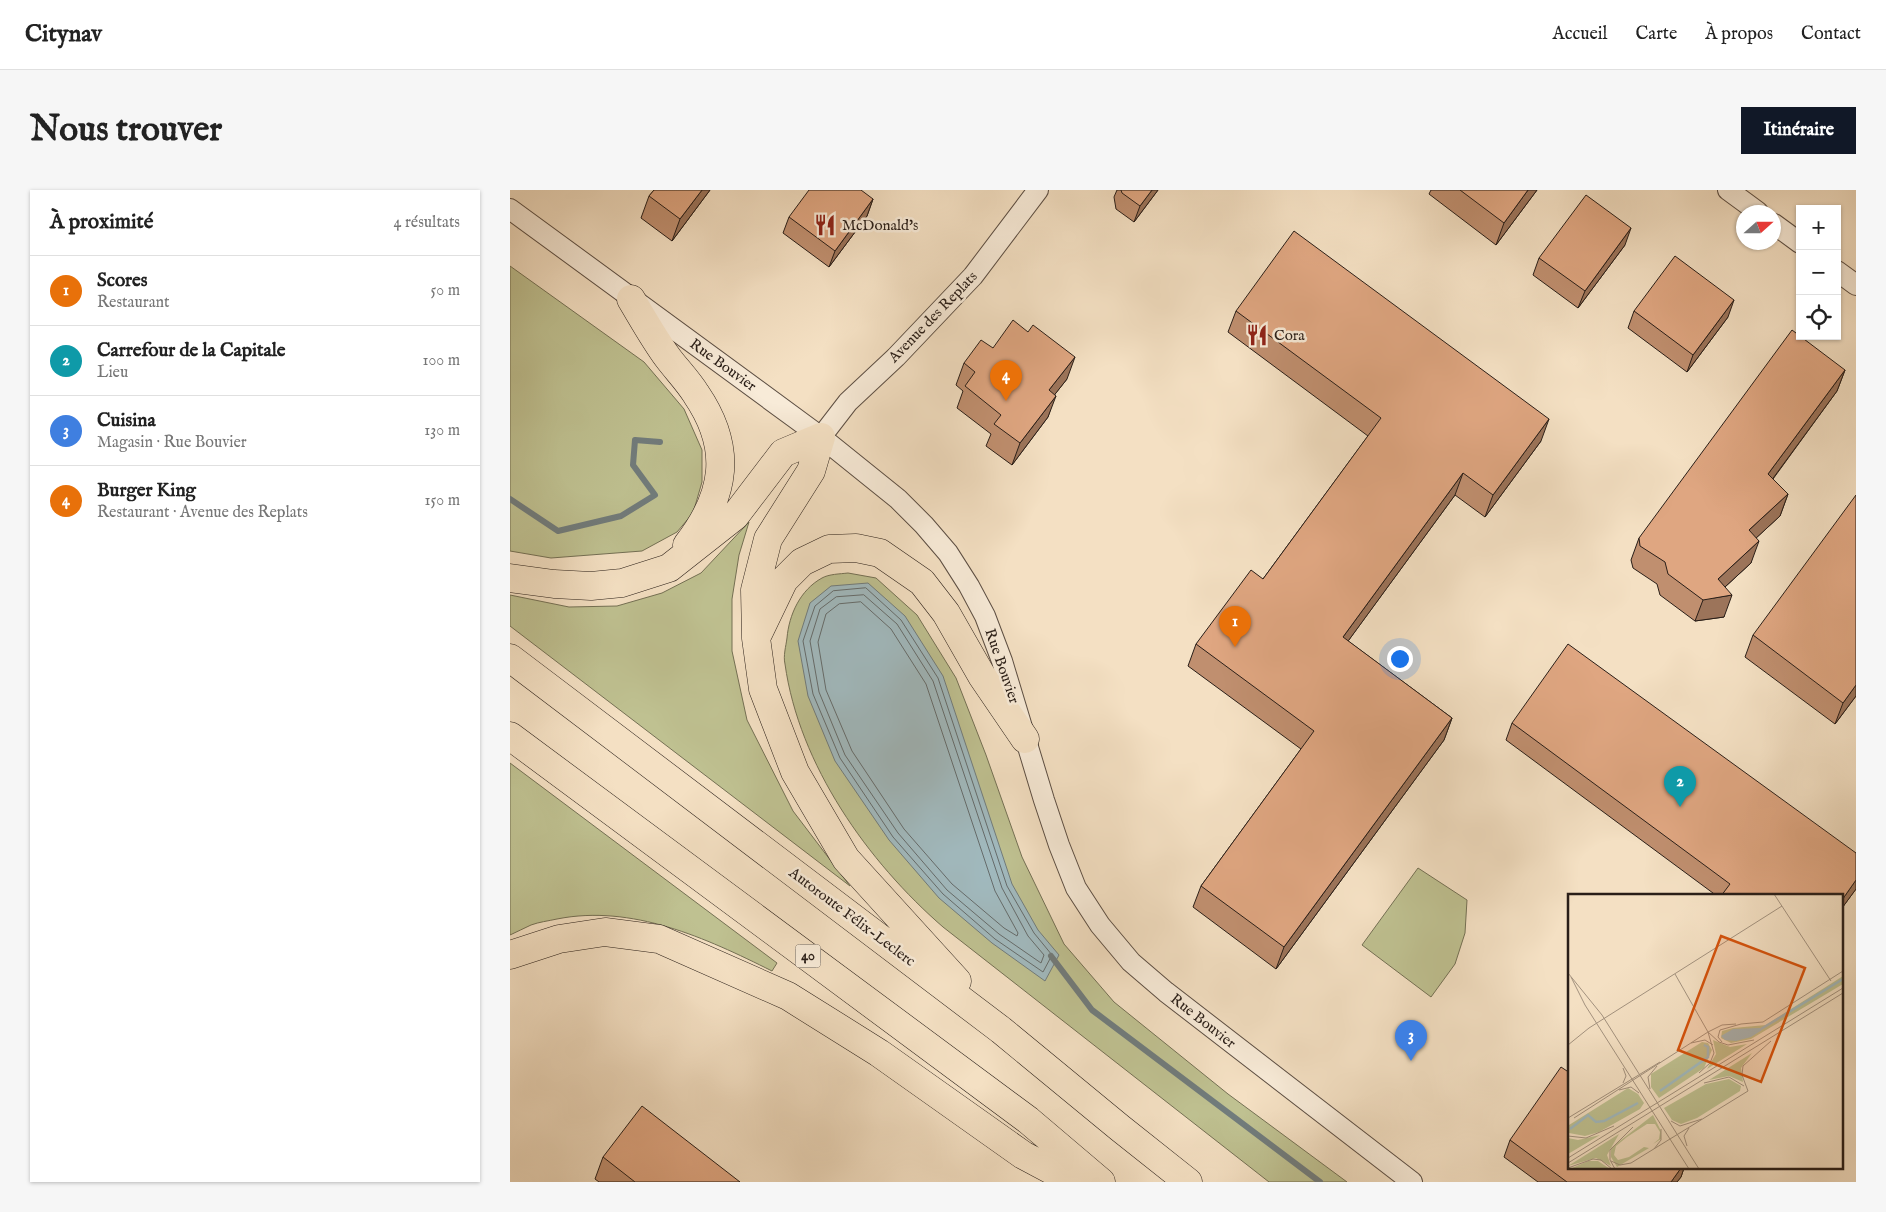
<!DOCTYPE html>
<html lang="fr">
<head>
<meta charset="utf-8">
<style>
  :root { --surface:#fff; --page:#f6f6f6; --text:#222; --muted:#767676; --line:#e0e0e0; --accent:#111827 }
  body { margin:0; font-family:"IM FELL English",serif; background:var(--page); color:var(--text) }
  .controls { position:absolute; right:15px; top:15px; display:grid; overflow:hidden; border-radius:0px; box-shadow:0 1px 4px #0004 }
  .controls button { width:45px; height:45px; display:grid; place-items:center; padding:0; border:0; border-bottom:1px solid var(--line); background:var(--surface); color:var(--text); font:25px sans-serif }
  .compass { position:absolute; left:1226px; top:15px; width:45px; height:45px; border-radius:50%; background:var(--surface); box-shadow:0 1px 4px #0004; rotate:69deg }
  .you { position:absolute; left:889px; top:468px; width:18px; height:18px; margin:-12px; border:4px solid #fff; border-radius:50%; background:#1a73e8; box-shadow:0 0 0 8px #1a73e833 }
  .badge { display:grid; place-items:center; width:32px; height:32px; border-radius:50%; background:var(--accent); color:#fff; font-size:16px; font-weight:700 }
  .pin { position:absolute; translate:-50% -41px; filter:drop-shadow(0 1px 2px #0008) }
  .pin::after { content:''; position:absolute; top:26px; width:18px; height:15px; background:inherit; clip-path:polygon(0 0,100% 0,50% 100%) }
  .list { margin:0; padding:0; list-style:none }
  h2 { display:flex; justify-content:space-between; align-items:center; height:65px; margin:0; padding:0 20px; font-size:21px }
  h2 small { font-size:16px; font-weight:400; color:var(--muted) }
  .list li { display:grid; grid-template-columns:32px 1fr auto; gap:15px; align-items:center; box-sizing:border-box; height:70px; padding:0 20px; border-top:1px solid var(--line) }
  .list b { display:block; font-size:19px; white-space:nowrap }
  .list p { margin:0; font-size:16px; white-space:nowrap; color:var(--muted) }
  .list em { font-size:16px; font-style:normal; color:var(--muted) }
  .icon { flex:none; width:28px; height:28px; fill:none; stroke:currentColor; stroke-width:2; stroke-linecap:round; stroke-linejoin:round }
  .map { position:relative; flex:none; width:1346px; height:992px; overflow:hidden; border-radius:0px }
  header { display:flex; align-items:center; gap:30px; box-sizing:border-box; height:70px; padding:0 25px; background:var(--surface); border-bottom:1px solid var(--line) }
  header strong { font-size:24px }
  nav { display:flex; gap:28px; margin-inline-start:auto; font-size:18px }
  .intro { display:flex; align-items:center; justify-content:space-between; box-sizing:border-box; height:120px; padding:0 30px }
  h1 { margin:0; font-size:35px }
  .button { padding:12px 22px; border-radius:0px; background:var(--accent); color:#fff; font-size:18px; font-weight:700 }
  main { display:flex; gap:30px; padding:0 30px }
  aside { flex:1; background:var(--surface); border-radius:0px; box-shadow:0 1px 4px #0004 }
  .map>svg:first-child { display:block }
</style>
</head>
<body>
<header>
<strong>Citynav</strong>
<nav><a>Accueil</a><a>Carte</a><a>À propos</a><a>Contact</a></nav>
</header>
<div class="intro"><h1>Nous trouver</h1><a class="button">Itinéraire</a></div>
<main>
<aside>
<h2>À proximité<small>4 résultats</small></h2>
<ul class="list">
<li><span class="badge" style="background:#e8710a">1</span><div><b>Scores</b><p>Restaurant</p></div><em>50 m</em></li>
<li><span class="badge" style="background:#0f9aa8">2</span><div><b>Carrefour de la Capitale</b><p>Lieu</p></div><em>100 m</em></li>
<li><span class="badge" style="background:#3f7fe0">3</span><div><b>Cuisina</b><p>Magasin · Rue Bouvier</p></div><em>130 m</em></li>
<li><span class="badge" style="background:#e8710a">4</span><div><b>Burger King</b><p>Restaurant · Avenue des Replats</p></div><em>150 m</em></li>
</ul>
</aside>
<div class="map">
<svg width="1346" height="992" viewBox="0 0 1346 992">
  <rect width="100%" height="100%" fill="#f4e0c3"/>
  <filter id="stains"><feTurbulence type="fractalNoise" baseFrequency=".004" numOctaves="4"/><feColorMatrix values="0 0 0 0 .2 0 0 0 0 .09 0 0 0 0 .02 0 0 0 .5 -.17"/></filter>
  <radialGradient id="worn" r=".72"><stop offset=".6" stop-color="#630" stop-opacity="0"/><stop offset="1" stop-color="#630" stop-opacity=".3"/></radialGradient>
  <path fill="#bfc191" stroke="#747054" d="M 0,76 L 134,172 L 174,219 L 192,260 L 192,292 L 183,323 L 167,342 L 132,361 L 41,368 L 0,361 Z
    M 239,332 L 229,365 L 222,409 L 222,461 L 237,530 L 283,621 L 340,696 L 0,436 L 0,405 L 59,417 L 107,416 L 152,403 L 191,383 Z
    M 338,383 L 366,388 L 407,425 L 446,488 L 476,565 L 512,667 L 554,754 L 604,812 L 718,904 L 837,992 L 759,992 L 433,737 C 358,672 289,575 275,474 C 273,466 276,456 277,448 C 279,425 290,400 312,388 C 319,384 330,384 338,383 Z
    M 0,573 L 267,773 L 262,781 C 196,748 122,714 47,729 C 38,731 29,732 21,735 C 14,738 7,742 0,745 Z
    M 908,678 L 957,710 L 955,743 L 945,774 L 921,807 L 852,755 Z"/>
  <path fill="#a1babf" stroke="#717c7c" d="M 358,393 L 395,426 L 433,486 L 502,694 L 528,740 L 549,765 L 535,791 L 482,753 L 429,708 L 379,650 L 325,571 L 298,506 L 288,451 L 300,413 L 321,396 Z"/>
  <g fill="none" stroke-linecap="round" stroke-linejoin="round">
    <path stroke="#656c6c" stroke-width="1" d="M 356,398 L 391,430 L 428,488 L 497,696 L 524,743 L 542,765 L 533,782 L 485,749 L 433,704 L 383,647 L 330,568 L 303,504 L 293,451 L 305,416 L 323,401 Z
      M 354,405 L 387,434 L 423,491 L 492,698 L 518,746 L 534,765 L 531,773 L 489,744 L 437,700 L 388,643 L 335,565 L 309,502 L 300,451 L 310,419 L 326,407 Z
      M 351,412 L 381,439 L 416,494 L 485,701 L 508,743 L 507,746 L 494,738 L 442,694 L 394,639 L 342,561 L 316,500 L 308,452 L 316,424 L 329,414 Z"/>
    <path stroke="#717c7c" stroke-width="6" d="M 0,309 L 48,341 L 111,326 L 145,305 L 123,275 L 125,250 L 150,252
      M 541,766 L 582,820 L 810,992"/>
    <g stroke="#5c4e43" stroke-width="22">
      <path id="minor" d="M 1218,0 L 1248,22
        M 0,19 L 311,247 L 388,309 L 414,335 L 438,363 L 459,396 L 475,426 L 492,471 L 534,610 L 549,655 L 566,698 L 590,735 L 621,772 L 656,802 L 902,992
        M 1264,34 L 1290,53
        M 1327,81 L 1346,95
        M 311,247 L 338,212 L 386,167 L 463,86 L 528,0"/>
    </g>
    <g stroke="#291e18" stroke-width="29">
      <path id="highway" d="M 121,109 C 133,129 144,149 158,168 C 167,180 178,191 186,204 C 223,258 216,305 177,355
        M 311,247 L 301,281 L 258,349 L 245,400 L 246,448 L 253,499 L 285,582 L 336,669 L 447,791
        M 0,388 L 44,394 L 81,396 L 112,393 L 159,378 L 225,326 L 273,263 L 311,247
        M 248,444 L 274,390 L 292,372 L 319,359 L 346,358 L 370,363 L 412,392 L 436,423 L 472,486 L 515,549
        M 0,468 L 491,840 L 610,938 L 678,992
        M 0,546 L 518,930 L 591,992
        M 0,765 L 49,749 L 95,742 L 149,749 L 278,806 L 369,863 L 513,965 L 564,992"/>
    </g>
    <use href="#minor" stroke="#f8ebd8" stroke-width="20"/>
    <use href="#highway" stroke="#f4e0c3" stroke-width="28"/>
  </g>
  <path fill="#c08f6f" stroke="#291e18" d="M 144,0 L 200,0 L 162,51 L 131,28 L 139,6 Z
    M 607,0 L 648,0 L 624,32 L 606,19 L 604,7 Z
    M 921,0 L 1027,0 L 986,55 L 919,4 Z
    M 363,9 L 357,26 L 319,77 L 273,43 L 279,27 Z
    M 1115,55 L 1068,118 L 1023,85 L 1029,68 Z
    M 726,121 L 1031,251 L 975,327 L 945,305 L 838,451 L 942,528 L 934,550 L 766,779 L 683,717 L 691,696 L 791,559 L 678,476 L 686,454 L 753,389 L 858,246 L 718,142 Z
    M 1124,121 L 1218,127 L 1177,182 L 1118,138 Z
    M 483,158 L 557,189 L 545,204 L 538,227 L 502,275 L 476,256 L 481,244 L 447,218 L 453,201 L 446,195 L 454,173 Z
    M 1335,180 L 1327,201 L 1263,289 L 1278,304 L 1270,326 L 1246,348 L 1241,373 L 1215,397 L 1214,427 L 1185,431 L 1150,405 L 1147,394 L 1123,378 L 1121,370 L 1129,348 Z
    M 1243,445 L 1346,506 L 1325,534 L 1235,467 Z
    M 1002,533 L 1346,663 L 1346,699 L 1332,718 L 1332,706 L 1207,706 L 996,550 Z
    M 1000,950 L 1060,978 L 1174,978 L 1171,987 L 1167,992 L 1028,992 L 994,967 Z
    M 93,967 L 230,992 L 89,992 L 85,989 Z"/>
  <path fill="#9c745a" stroke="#291e18" d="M 192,0 L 200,0 L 162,51 L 170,29 Z
    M 642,0 L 648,0 L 624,32 L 630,16 Z
    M 1018,0 L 1027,0 L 986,55 L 994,33 Z
    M 363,9 L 357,26 L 319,77 L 325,61 Z
    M 1121,38 L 1115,55 L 1068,118 L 1075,101 Z
    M 1224,110 L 1218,127 L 1177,182 L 1183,165 Z
    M 565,167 L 557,189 L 531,222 L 539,200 Z
    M 1335,180 L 1327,201 L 1250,306 L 1258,284 Z
    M 546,206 L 538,227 L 502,275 L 510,253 Z
    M 1039,229 L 1031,251 L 975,327 L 983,305 Z
    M 953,283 L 945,305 L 825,469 L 833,447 Z
    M 1278,304 L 1270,326 L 1231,362 L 1239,340 Z
    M 1249,351 L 1241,373 L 1203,408 L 1222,405 L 1214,427 L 1185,431 L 1193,410 L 1208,389 Z
    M 1346,495 L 1346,506 L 1325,534 L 1333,513 Z
    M 942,528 L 934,550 L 766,779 L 774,757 Z
    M 1346,690 L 1346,699 L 1332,718 L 1332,710 Z
    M 1171,978 L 1174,978 L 1171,987 L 1167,992 L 1161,992 Z"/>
  <path fill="#dfa681" stroke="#291e18" d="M 144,0 L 192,0 L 170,29 L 139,6 Z
    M 299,0 L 351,0 L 363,9 L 325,61 L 279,27 Z
    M 611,0 L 642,0 L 630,16 L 612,3 Z
    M 950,0 L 1018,0 L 994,33 Z
    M 1076,5 L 1121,38 L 1075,101 L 1029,68 Z
    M 784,41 L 1039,229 L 983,305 L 953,283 L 833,447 L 942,528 L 774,757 L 691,696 L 804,541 L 686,454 L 741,380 L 753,389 L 871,228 L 726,121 Z
    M 1165,66 L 1224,110 L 1183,165 L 1124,121 Z
    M 503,130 L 518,142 L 523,135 L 565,167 L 539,200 L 546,206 L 510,253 L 484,234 L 491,225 L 455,196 L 465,182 L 454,173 L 471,150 L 483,158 Z
    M 1282,140 L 1335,180 L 1258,284 L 1278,304 L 1239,340 L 1249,351 L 1208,389 L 1222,405 L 1193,410 L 1158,384 L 1155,372 L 1130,356 L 1129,348 Z
    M 1346,305 L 1346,495 L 1333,513 L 1243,445 Z
    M 1058,454 L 1346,663 L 1346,690 L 1332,710 L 1332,706 L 1211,706 L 1220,694 L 1002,533 Z
    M 1051,877 L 1060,883 L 1060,978 L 1171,978 L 1161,992 L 1057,992 L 1000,950 Z
    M 132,916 L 230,992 L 125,992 L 93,967 Z"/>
  <defs>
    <g id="restaurant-bare" transform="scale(1.725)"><path d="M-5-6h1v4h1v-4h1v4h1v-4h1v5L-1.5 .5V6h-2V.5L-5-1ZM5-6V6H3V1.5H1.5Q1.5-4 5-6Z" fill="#8f2418" stroke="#f8ebd8" stroke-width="2.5" paint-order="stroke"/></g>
  </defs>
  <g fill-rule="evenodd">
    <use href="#restaurant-bare" x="315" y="35"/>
    <use href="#restaurant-bare" x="747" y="145"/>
  </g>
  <g text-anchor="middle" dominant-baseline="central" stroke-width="5" stroke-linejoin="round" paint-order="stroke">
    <rect fill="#f8ebd8" stroke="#675c52" stroke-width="1" x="285.5" y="754.5" width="25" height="23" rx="4"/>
    <g font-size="14" font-weight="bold" fill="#291e18">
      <text x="298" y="766">40</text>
    </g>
    <g font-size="15" fill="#291e18" stroke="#f8ebd8" text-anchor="start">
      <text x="332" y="35">McDonald's</text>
      <text x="764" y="145">Cora</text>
    </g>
    <g font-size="15" fill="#291e18" stroke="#f8ebd8">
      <text transform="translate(423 127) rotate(-46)">Avenue des Replats</text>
      <text transform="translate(213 175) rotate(36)">Rue Bouvier</text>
      <text transform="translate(492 476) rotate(71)">Rue Bouvier</text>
      <text transform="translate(342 727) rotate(37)">Autoroute Félix-Leclerc</text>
      <text transform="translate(693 831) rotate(38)">Rue Bouvier</text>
    </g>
  </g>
  <g transform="translate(1058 704)">
    <rect width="275" height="275" fill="#f4e0c3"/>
    <path d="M 275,82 L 275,90 L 183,145 L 163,149 L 153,144 L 154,137 L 165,134 L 198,131 ZM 145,146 L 162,153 L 179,150 L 139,175 L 148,160 ZM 134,148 L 140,149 L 144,156 L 136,174 L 91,204 L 83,193 L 83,180 ZM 184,159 L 173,174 L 175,188 L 161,182 L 141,186 ZM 161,185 L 173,192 L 172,197 L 129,224 L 113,230 L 104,226 L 96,214 L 138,190 ZM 60,194 L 70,200 L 76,209 L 72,215 L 31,238 L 17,242 L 1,239 L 1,231 ZM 85,221 L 93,237 L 93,245 L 85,250 L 91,245 L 92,238 L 87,230 L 79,230 L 59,243 L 48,252 L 46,261 L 50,266 L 61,263 L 76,253 L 81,254 L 49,273 L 43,263 L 43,254 ZM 51,240 L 39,261 L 43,272 L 28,264 L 0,272 ZM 32,241 L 0,260 L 0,244 L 10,246 ZM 20,267 L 30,267 L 42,275 L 2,275 Z" fill="#bfc191"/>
    <path d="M 192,134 L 194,136 L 183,143 L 168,147 L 157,146 L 153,142 L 165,135 Z" fill="#a1babf"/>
    <path fill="none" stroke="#a1babf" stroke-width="2.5" d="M 193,135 L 275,85M 92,197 L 140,163 L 140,153 L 136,151M 2,235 L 20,221 L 28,228 L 36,227 L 70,209"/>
    <path fill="none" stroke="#a3927f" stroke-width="1" d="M 206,0 L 263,87M 0,79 L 34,121 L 131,275M 107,80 L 140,138M 3,83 L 17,111 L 121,275M 173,130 L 195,128 L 275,77M 140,138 L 151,148 L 160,151 L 186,146M 154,148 L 150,143 L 152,136 L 173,130M 123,149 L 137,146 L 145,151M 0,151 L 21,134 L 214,12M 55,174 L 58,182 L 55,189M 131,179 L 142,169 L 146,159 L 140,138M 136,189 L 161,183 L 176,192M 82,195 L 80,183 L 89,172M 51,196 L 63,193 L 71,199M 180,197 L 174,181 L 175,172 L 203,147M 0,224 L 92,168M 6,224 L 140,138 L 154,131 L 168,130M 103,227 L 112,232 L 134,225M 0,242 L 18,244 L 46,232M 119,252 L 116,242 L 121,234M 86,255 L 93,246 L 93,235M 0,264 L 275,94M 43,267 L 52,271 L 63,269M 0,269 L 275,99M 63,269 L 180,197M 0,274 L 25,265 L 33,266 L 44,275M 47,275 L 42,266 L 42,256 L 65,233"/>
    <path fill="#d5530d" fill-opacity="0.15" stroke="#d5530d" stroke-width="2.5" d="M 153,42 L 237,74 L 193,188 L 110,156 Z"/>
    <rect width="275" height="275" fill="none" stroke="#291e18" stroke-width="2.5"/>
  </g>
  <rect width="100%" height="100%" filter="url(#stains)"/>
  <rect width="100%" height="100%" fill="url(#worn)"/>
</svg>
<div class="controls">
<button>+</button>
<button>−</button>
<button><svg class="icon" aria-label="locate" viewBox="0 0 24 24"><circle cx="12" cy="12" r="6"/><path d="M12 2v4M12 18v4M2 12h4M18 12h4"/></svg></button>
</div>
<svg class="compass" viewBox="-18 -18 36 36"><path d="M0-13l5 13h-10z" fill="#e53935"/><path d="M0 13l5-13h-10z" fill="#767676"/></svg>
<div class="you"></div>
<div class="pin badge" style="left:725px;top:457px;background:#e8710a">1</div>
<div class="pin badge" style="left:1170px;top:617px;background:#0f9aa8">2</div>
<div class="pin badge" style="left:901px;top:871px;background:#3f7fe0">3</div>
<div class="pin badge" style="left:496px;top:211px;background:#e8710a">4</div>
</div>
</main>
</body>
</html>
